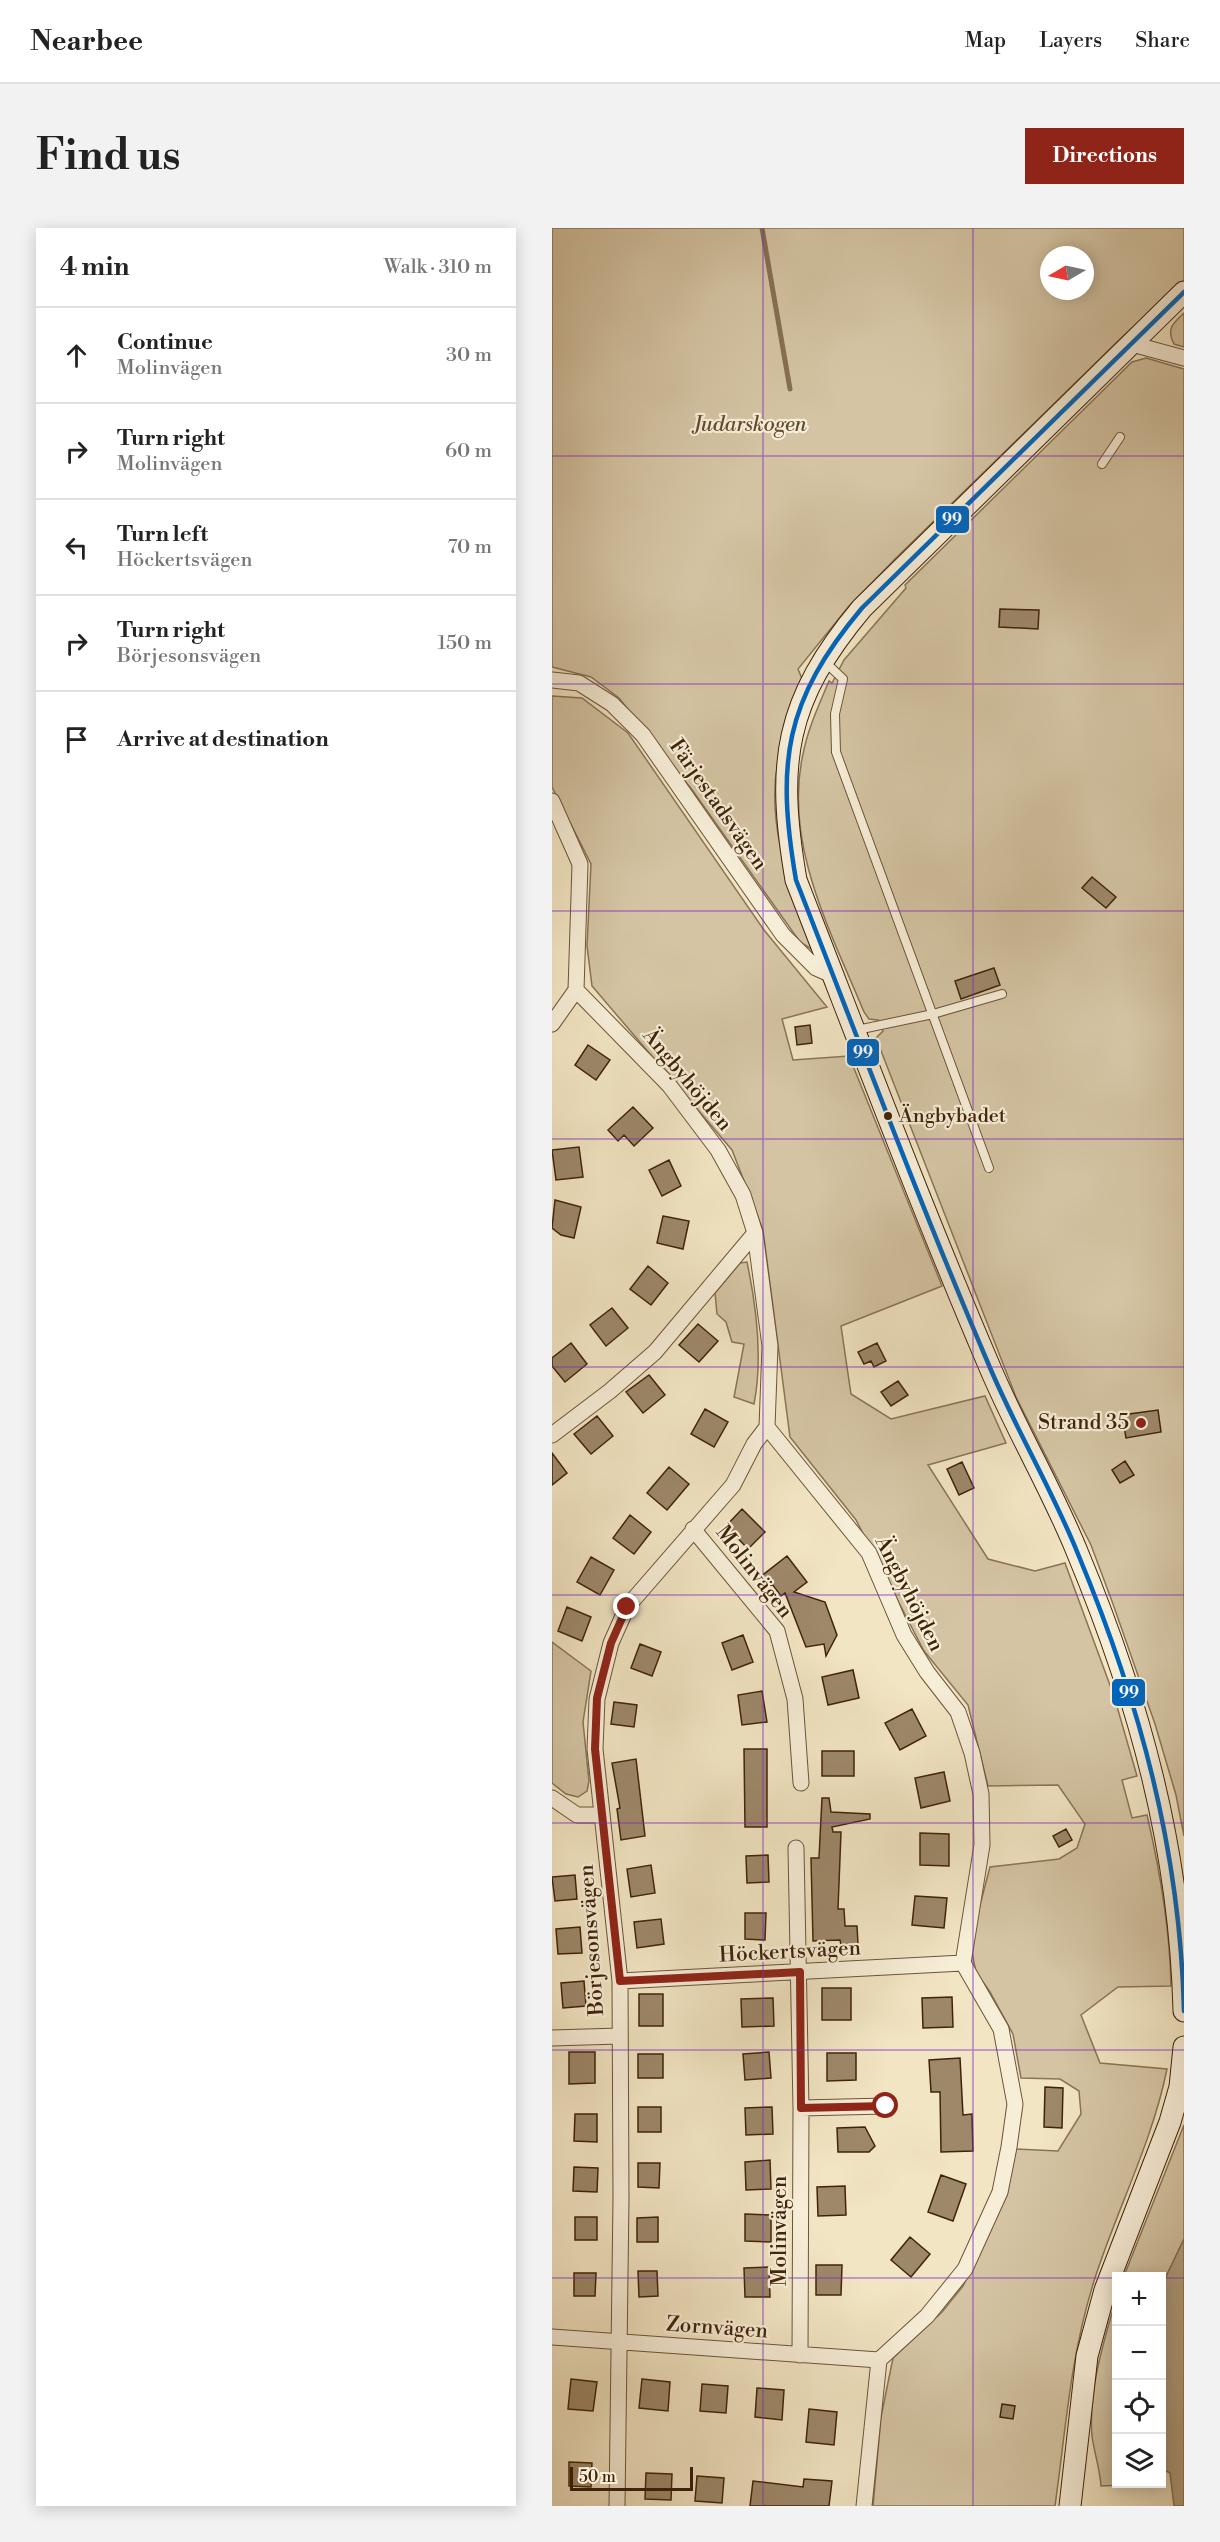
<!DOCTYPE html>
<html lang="en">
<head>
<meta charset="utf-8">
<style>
  :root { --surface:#fff; --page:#f2f2f2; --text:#222; --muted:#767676; --line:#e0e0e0; --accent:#8f2418 }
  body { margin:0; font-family:"Libre Bodoni",serif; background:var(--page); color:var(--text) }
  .controls { position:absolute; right:18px; bottom:18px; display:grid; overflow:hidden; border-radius:0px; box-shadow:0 3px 15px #0003 }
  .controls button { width:54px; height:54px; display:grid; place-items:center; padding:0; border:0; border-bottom:2px solid var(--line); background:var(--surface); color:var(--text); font:30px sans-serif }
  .compass { position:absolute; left:488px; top:18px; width:54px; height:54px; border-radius:50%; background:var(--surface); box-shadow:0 3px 15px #0003; rotate:261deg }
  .scale { position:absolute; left:18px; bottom:15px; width:123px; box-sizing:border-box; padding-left:6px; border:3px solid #402309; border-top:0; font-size:16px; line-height:21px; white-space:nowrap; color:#402309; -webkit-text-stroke:4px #f7eed8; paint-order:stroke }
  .stop { position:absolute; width:18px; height:18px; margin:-14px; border:4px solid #8f2418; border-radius:50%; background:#fff }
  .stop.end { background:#8f2418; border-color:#fff; box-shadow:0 2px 6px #0008 }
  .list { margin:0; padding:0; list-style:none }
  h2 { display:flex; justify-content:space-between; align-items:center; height:78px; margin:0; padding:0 24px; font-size:26px }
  h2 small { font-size:20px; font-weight:400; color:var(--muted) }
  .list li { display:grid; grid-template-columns:39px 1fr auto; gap:18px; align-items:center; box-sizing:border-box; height:96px; padding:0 24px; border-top:2px solid var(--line) }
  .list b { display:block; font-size:22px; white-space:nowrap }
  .list p { margin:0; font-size:20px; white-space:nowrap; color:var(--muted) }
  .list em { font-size:20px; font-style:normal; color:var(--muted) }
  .icon { flex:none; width:33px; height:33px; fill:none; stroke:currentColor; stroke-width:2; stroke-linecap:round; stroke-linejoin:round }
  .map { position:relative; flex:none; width:632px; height:2278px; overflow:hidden; border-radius:0px }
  header { display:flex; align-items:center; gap:36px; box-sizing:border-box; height:84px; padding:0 30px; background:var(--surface); border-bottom:2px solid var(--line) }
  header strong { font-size:28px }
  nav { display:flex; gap:33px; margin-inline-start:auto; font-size:21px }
  .intro { display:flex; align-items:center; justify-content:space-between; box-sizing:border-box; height:144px; padding:0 36px }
  h1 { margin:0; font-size:42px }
  .button { padding:15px 27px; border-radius:0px; background:var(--accent); color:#fff; font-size:21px; font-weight:700 }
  main { display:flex; gap:36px; padding:0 36px }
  aside { flex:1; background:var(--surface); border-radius:0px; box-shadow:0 3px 15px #0003 }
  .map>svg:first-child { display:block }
</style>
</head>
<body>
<header>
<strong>Nearbee</strong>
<nav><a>Map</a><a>Layers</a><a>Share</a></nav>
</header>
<div class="intro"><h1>Find us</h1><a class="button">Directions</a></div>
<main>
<aside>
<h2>4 min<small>Walk · 310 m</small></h2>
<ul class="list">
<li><svg class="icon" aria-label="ahead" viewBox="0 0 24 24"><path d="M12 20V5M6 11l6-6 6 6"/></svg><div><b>Continue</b><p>Molinvägen</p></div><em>30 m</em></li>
<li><svg class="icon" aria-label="right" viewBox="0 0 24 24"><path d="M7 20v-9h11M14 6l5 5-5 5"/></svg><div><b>Turn right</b><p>Molinvägen</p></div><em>60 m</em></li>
<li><svg class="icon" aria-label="left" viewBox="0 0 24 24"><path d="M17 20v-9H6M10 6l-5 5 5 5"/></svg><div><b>Turn left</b><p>Höckertsvägen</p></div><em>70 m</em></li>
<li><svg class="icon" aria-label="right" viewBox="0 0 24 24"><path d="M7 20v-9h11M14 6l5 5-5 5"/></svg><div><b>Turn right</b><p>Börjesonsvägen</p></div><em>150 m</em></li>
<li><svg class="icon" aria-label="arrive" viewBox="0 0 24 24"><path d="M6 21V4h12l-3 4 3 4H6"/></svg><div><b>Arrive at destination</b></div></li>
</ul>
</aside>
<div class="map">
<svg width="632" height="2278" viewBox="0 0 632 2278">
  <rect width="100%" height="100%" fill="#f2e5c3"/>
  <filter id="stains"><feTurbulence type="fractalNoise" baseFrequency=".00333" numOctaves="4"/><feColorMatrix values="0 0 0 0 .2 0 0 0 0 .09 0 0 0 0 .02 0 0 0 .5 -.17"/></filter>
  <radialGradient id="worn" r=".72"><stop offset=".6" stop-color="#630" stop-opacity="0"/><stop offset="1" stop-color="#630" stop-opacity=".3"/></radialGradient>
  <path fill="#d4c4a3" stroke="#8a7456" stroke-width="1.5" fill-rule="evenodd" d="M 0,0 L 632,0 L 632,53 L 567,112 L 343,331 L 297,378 L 246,441 L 251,453 C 243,478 232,503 227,528 C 212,595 239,660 261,722 L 248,714 L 141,563 L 67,470 L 39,449 L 0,439 ZM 497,27 L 533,27 L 533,63 L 497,63 Z
    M 632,85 L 632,119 L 622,116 C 614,101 621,95 632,85 Z
    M 594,130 L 632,141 L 632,1608 L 624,1567 L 603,1496 L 561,1376 L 539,1317 L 464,1169 L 324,810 L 331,803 L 326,792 L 317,791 L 312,784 C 279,704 231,616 251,526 C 256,500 267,477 277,453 L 280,455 L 292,432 L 354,360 L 353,357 L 580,134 Z
    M 0,468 L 30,470 L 76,505 L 212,702 L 275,779 L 230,791 L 241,832 L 297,828 L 390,1058 L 289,1098 L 299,1166 L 339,1191 L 433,1168 L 454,1215 L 376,1237 L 436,1331 L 483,1343 L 513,1335 L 562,1468 L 585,1548 L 570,1552 L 580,1590 L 595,1587 C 608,1643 618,1700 619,1758 L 566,1759 L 529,1787 L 548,1835 L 615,1841 C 600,1915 565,1981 542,2053 C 518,2130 514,2200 503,2278 L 321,2278 L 329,2189 L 341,2130 L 390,2084 L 411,2058 L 455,1967 L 463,1921 L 506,1923 L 529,1886 L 527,1863 L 508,1851 L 469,1850 L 461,1806 L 438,1764 L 424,1744 L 418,1715 L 438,1639 L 507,1631 L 525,1620 L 533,1596 L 506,1557 L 436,1558 L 416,1477 L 372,1423 L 304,1292 L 238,1209 L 211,1002 L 180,922 L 40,758 L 35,718 L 39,636 L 0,559 Z
    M 195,1034 C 205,1081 211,1130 202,1176 L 182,1169 L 192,1116 L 180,1114 L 174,1094 L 165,1086 L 163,1065 L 188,1035 Z
    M 0,1414 L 39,1443 L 31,1494 L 37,1553 L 35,1563 L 26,1569 L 14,1566 L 0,1555 Z
    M 632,1897 L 632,2011 L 610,2057 L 610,2048 L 572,2048 Z
    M 564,2071 L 564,2256 L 598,2256 L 549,2258 C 548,2241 542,2224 540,2208 C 536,2163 552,2113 564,2071 Z"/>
  <path fill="#b5a384" stroke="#867053" stroke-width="1.5" d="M 632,2011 L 632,2278 L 622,2278 L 618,2245 L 610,2241 L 610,2057 Z"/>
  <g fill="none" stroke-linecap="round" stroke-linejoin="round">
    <path stroke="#867053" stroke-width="5" d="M 210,0 L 238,161"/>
  </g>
  <path fill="#9d886a" stroke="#402309" stroke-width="1.5" d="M 448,381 L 487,382 L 486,401 L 447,399 Z
    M 540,649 L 564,669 L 554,680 L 530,660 Z
    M 442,740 L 448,757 L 409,771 L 403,753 Z
    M 258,797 L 260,815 L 245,817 L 243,799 Z
    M 36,817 L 58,832 L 44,852 L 23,837 Z
    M 81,879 L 101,900 L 82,918 L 72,907 L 66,913 L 56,902 Z
    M 27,919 L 31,949 L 4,952 L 0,922 Z
    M 117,932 L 129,958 L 110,968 L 97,942 Z
    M 3,972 L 29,979 L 22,1010 L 9,1007 L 0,1000 Z
    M 111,988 L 137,993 L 131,1021 L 105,1015 Z
    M 96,1038 L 116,1055 L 99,1077 L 78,1061 Z
    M 60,1080 L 76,1100 L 54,1118 L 38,1097 Z
    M 146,1096 L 166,1113 L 147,1134 L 127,1117 Z
    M 19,1115 L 35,1136 L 13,1154 L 0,1138 L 0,1130 Z
    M 325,1115 L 334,1133 L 322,1139 L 319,1133 L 312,1136 L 306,1124 Z
    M 97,1147 L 113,1167 L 91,1185 L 74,1164 Z
    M 346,1153 L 356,1167 L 339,1178 L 329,1164 Z
    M 153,1181 L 176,1194 L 162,1219 L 139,1206 Z
    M 606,1182 L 609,1204 L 574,1210 L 570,1187 Z
    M 45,1188 L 61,1208 L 39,1226 L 22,1206 Z
    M 0,1225 L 15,1245 L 0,1257 Z
    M 573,1233 L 582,1247 L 568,1255 L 560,1242 Z
    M 410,1234 L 422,1260 L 407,1267 L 395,1241 Z
    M 117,1239 L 137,1256 L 115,1282 L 95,1265 Z
    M 190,1281 L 213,1304 L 196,1321 L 174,1298 Z
    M 78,1287 L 99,1304 L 82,1326 L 61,1310 Z
    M 235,1328 L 255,1354 L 242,1364 L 273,1374 L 285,1407 L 274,1428 L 272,1416 L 254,1419 L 233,1365 L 229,1368 L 220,1356 L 216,1359 L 208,1349 Z
    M 39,1329 L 62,1342 L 48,1367 L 25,1354 Z
    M 15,1379 L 39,1389 L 30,1413 L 6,1403 Z
    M 191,1407 L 201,1434 L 180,1442 L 170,1415 Z
    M 88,1416 L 109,1424 L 100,1448 L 79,1440 Z
    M 301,1442 L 307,1470 L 276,1477 L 270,1449 Z
    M 210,1463 L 215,1494 L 190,1497 L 186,1467 Z
    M 62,1474 L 85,1477 L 82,1499 L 59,1496 Z
    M 360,1481 L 374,1508 L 348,1522 L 333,1495 Z
    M 192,1521 L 215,1521 L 215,1599 L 193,1599 Z
    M 270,1523 L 302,1523 L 302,1548 L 270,1548 Z
    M 84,1531 L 93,1608 L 69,1612 L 65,1581 L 68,1580 L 60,1535 Z
    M 392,1544 L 398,1573 L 369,1580 L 363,1550 Z
    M 270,1570 L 277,1570 L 279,1584 L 318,1586 L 318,1591 L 280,1599 L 281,1604 L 289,1604 L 286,1681 L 292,1681 L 293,1698 L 305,1698 L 306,1716 L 289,1717 L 288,1712 L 261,1713 L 259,1630 L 267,1630 Z
    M 514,1601 L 520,1612 L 507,1619 L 501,1608 Z
    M 368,1605 L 397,1606 L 397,1638 L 368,1637 Z
    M 216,1627 L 217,1654 L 195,1655 L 194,1628 Z
    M 99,1637 L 103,1665 L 79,1669 L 75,1641 Z
    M 23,1647 L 25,1671 L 3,1673 L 0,1649 Z
    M 363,1668 L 395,1670 L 392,1700 L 360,1697 Z
    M 193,1685 L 214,1685 L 213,1712 L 193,1711 Z
    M 109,1691 L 112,1716 L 85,1720 L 82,1694 Z
    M 28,1699 L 30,1725 L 6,1726 L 4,1701 Z
    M 32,1753 L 34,1778 L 11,1780 L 9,1755 Z
    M 270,1760 L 299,1760 L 299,1792 L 270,1792 Z
    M 87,1766 L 111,1766 L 111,1798 L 87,1798 Z
    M 400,1769 L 401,1799 L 371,1800 L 370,1770 Z
    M 221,1770 L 222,1798 L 190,1799 L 189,1771 Z
    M 17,1824 L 43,1824 L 43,1855 L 17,1856 Z
    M 217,1824 L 219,1850 L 193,1852 L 191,1826 Z
    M 275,1825 L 304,1825 L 304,1852 L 275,1853 Z
    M 86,1826 L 111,1826 L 111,1850 L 86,1850 Z
    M 408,1830 L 411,1887 L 420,1886 L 421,1923 L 389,1924 L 388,1864 L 379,1864 L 377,1832 Z
    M 493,1859 L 511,1860 L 510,1900 L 492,1899 Z
    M 86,1879 L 109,1879 L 109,1904 L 86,1904 Z
    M 220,1879 L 221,1906 L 194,1907 L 193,1880 Z
    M 23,1886 L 45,1886 L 45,1914 L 22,1913 Z
    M 313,1899 L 323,1918 L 317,1924 L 286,1924 L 285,1900 Z
    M 218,1932 L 219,1961 L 194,1962 L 193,1934 Z
    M 86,1935 L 108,1935 L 107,1960 L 86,1959 Z
    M 22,1939 L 46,1940 L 45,1964 L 21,1963 Z
    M 389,1947 L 414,1956 L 401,1993 L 376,1984 Z
    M 293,1958 L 294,1987 L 266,1988 L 265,1959 Z
    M 193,1986 L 219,1987 L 219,2014 L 193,2013 Z
    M 23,1989 L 45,1989 L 45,2012 L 23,2012 Z
    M 106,1989 L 106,2014 L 85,2014 L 85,1990 Z
    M 358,2009 L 378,2026 L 359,2049 L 339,2032 Z
    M 264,2037 L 290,2037 L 289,2067 L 264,2067 Z
    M 217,2039 L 218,2069 L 193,2069 L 192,2040 Z
    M 86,2043 L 105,2043 L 106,2068 L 87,2069 Z
    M 22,2045 L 44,2045 L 43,2068 L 22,2068 Z
    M 19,2151 L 45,2154 L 41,2183 L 16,2181 Z
    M 90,2151 L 118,2154 L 116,2183 L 87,2180 Z
    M 150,2156 L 176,2158 L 174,2185 L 148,2183 Z
    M 205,2160 L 232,2162 L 230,2192 L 203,2189 Z
    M 450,2176 L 463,2178 L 461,2191 L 448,2189 Z
    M 257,2181 L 285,2184 L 282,2217 L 254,2214 Z
    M 17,2234 L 40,2235 L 39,2259 L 17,2258 Z
    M 94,2245 L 120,2246 L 119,2272 L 93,2271 Z
    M 145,2248 L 172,2250 L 170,2275 L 143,2273 Z
    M 252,2251 L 280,2253 L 277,2278 L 198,2278 L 201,2253 L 251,2259 Z"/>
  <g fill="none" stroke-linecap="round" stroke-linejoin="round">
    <g stroke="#6c5438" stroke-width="10">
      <path id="lane" d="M 550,236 L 568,209
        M 273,434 L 291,451 L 283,486 L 284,524 L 437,940
        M 305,802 L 381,786 L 450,766"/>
    </g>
    <g stroke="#6c5438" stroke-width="17">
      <path id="street" d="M 580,116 L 632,130
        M 0,452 L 27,455 L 60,476 L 91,507 L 231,707 L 264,740 L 282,748
        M 0,573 L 28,636 L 24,762 L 117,857 L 166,922 L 191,967 L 203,1005 L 218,1118 L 215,1199 L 317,1325 L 352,1407 L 375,1444 L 406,1484 L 420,1525 L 429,1566 L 430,1617 L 411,1735 L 449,1801 L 463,1876 L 457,1919 L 448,1964 L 413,2041 L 375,2088 L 327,2132 L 312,2278
        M 0,796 L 24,762
        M 0,1207 L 58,1163 L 103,1124 L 203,1005
        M 141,1301 L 225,1403 L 243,1471 L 249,1555
        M 0,1570 L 25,1587 L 50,1587
        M 244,1620 L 249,1880 L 248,2127
        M 68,1753 L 411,1735
        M 0,1810 L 68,1808
        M 249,1880 L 334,1878
        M 0,2109 L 327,2132
        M 65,2278 L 69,1970 L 68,1753 L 43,1521 L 45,1471 L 59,1415 L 75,1379 L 181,1257 L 202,1216 L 215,1199"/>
    </g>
    <g stroke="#402309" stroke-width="23">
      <path id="secondary" d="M 632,64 L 310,380 C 232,473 224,535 244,652 C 307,813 368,976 436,1135 C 463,1200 500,1261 526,1326 C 588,1475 628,1622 632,1783
        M 518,2278 L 535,2128 L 553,2062 L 618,1894 L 628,1859 L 632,1819"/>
    </g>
    <use href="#lane" stroke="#f7eed8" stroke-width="8"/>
    <use href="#street" stroke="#f7eed8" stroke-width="15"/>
    <use href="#secondary" stroke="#f7eed8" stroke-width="21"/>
    <g stroke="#f7eed8" stroke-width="9">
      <path id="bus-1" d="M 632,64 L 310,380 C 232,473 224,535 244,652 C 307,813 368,976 436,1135 C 463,1200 500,1261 526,1326 C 588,1475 628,1622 632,1783"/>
    </g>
    <use href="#bus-1" stroke="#0065bd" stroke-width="4.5"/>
  </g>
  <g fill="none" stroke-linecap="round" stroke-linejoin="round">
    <path stroke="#8f2418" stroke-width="8" d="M 75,1379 L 59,1415 L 45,1470 L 43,1521 L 68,1753 L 248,1744 L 249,1880 L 334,1878"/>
  </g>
  <path fill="none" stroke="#7b2cbf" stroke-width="1.5" stroke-opacity="0.55" d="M 211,0 L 211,2278M 421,0 L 421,2278M 0,228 L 632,228M 0,456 L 632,456M 0,683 L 632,683M 0,911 L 632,911M 0,1139 L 632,1139M 0,1367 L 632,1367M 0,1595 L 632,1595M 0,1822 L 632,1822M 0,2050 L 564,2050M 610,2050 L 632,2050"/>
  <circle fill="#402309" stroke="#f7eed8" stroke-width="2" cx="336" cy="888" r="5"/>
  <circle fill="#8f2418" stroke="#f7eed8" stroke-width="2" cx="589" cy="1195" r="6"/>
  <g text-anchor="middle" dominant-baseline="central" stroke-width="4.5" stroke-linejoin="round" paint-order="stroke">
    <g font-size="20" fill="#402309" stroke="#f7eed8" text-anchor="start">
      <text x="347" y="888">Ängbybadet</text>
    </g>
    <g font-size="21" font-style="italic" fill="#654b30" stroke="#f7eed8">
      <text x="198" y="197">Judarskogen</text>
    </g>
    <g font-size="21" fill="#402309" stroke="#f7eed8">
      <text transform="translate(166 577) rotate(55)">Färjestadsvägen</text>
      <text transform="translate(135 852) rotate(50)">Ängbyhöjden</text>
      <text transform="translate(202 1344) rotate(52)">Molinvägen</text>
      <text transform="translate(357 1366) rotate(63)">Ängbyhöjden</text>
      <text transform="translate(40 1712) rotate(-94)">Börjesonsvägen</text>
      <text transform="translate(238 1724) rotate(-3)">Höckertsvägen</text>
      <text transform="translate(228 2003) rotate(-90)">Molinvägen</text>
      <text transform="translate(165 2100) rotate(4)">Zornvägen</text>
    </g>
    <g font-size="21" fill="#402309" stroke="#f7eed8" text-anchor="end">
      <text x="577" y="1195">Strand 35</text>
    </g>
  </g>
  <g stroke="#f7eed8" stroke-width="2">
    <rect x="383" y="277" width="35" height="29" rx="6" fill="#0065bd"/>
    <rect x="294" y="810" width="34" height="29" rx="6" fill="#0065bd"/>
    <rect x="559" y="1450" width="35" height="29" rx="6" fill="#0065bd"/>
  </g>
  <g font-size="16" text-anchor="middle" font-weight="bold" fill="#fff">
    <text x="400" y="297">99</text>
    <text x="311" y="830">99</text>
    <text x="577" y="1470">99</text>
  </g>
  <rect width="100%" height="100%" filter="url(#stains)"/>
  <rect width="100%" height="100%" fill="url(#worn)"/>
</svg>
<div class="controls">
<button>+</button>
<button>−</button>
<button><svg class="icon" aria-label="locate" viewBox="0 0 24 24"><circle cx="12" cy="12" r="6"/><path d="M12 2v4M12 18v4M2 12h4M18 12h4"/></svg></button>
<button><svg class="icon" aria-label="layers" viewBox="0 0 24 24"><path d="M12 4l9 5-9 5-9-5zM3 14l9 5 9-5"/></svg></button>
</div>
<svg class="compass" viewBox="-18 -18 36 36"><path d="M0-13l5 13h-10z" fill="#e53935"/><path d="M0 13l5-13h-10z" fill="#767676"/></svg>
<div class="scale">50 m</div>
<div class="stop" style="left:334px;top:1878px"></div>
<div class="stop end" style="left:75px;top:1379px"></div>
</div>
</main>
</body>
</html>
